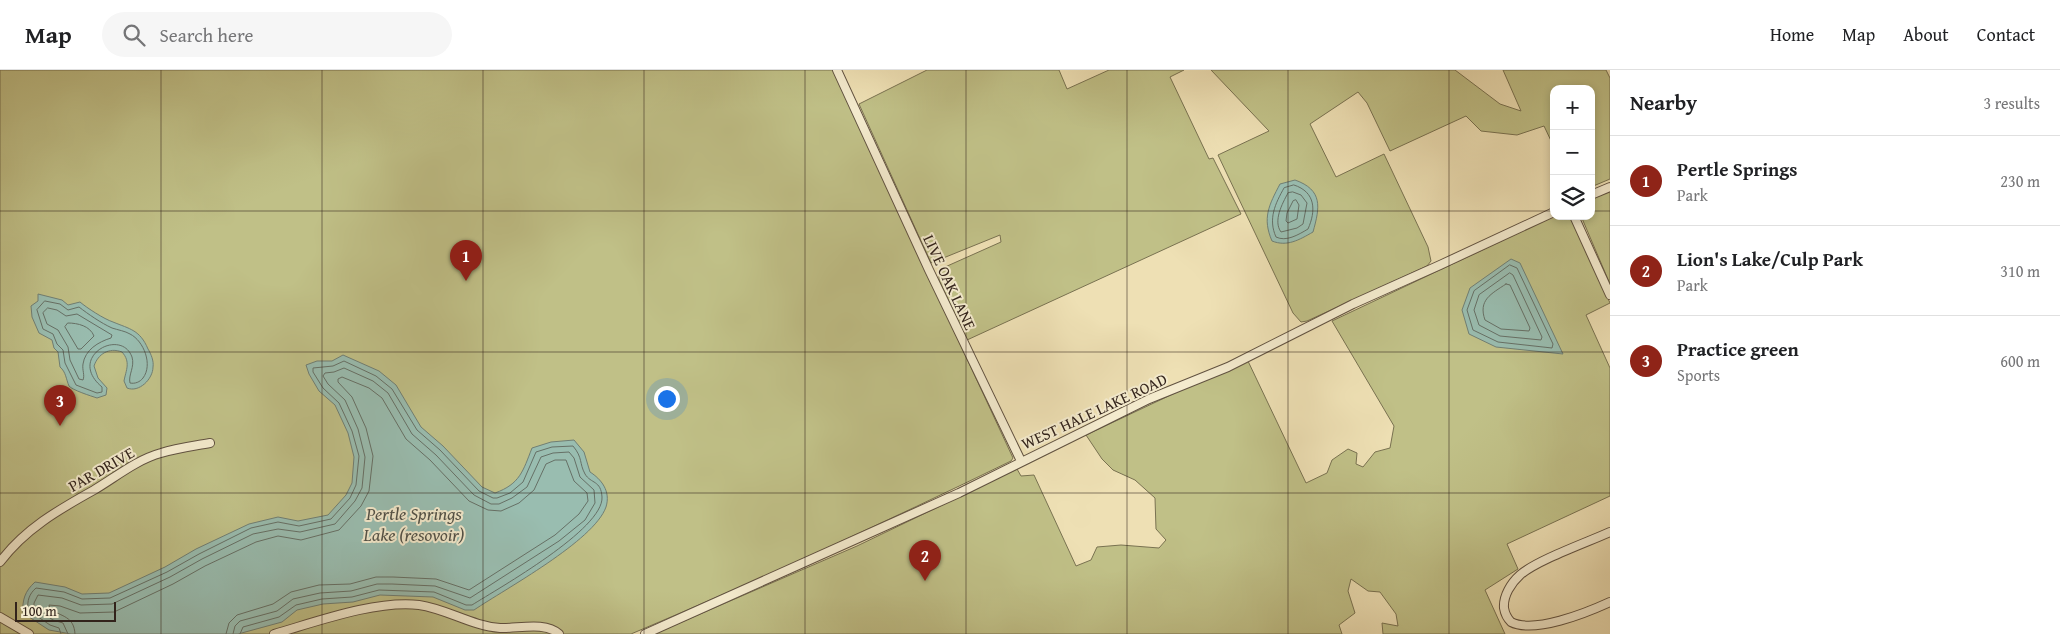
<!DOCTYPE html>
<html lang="en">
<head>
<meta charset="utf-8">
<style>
  :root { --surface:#fff; --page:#f6f6f6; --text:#202124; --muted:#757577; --line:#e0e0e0; --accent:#8f2418 }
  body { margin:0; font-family:"Gentium Book Plus",serif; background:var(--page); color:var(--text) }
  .controls { position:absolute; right:15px; top:15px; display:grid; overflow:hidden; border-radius:10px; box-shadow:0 2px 8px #0003 }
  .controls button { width:45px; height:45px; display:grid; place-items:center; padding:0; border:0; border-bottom:1px solid var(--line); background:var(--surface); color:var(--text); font:25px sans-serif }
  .scale { position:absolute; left:15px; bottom:12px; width:101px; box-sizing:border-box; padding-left:5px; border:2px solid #32231b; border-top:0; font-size:14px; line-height:18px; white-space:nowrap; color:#32231b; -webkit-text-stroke:4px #f4ebce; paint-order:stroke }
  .you { position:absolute; left:666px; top:328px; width:18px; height:18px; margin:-12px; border:4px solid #fff; border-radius:50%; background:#1a73e8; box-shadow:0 0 0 8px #1a73e833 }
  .badge { display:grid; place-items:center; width:32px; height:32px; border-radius:50%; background:var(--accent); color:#fff; font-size:16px; font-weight:700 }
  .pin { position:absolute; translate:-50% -41px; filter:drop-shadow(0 1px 2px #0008) }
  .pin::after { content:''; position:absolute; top:26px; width:18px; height:15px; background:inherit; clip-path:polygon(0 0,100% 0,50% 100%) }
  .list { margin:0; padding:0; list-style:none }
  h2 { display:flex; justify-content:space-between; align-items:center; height:65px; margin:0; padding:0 20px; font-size:21px }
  h2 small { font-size:16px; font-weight:400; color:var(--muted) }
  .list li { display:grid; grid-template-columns:32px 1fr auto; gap:15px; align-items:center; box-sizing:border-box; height:90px; padding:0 20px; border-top:1px solid var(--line) }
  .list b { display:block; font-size:19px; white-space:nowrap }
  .list p { margin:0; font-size:16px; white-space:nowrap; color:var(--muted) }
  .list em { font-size:16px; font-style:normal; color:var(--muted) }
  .icon { flex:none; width:28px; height:28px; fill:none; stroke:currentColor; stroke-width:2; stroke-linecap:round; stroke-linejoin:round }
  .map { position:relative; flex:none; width:1610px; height:564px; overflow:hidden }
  header { display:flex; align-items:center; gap:30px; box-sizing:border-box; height:70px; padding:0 25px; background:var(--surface); border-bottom:1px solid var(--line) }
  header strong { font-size:24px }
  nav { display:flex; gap:28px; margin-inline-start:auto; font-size:18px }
  .search { width:350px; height:45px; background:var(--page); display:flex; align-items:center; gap:12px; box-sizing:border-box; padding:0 18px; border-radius:28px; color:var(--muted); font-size:19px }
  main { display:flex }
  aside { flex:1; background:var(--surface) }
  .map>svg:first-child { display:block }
</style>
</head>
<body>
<header>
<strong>Map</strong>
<div class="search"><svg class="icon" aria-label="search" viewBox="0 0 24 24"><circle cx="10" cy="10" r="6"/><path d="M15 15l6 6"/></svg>Search here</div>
<nav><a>Home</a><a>Map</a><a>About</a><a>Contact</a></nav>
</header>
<main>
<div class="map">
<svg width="1610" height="564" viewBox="0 0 1610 564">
  <rect width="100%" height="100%" fill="#eee0b4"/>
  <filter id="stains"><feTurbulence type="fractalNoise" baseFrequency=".004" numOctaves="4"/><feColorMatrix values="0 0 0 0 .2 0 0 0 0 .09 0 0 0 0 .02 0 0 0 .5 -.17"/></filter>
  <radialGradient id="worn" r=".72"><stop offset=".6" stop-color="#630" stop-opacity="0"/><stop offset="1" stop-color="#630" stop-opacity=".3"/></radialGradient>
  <path fill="#c0c087" stroke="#797251" d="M 0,0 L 833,0 L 1013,388 L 1011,391 C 886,452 759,510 631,564 L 0,564 Z
    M 927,0 L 1059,0 L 1067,19 L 1109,0 L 1184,0 L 1170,7 L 1209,89 L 1213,88 L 1241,144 L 967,270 L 939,210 L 939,204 L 945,197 L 1001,172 L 1000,165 L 931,193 L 859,34 Z
    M 1211,0 L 1455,0 L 1500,34 L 1521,41 L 1503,0 L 1606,0 L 1610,8 L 1610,109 L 1591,117 L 1591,19 L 1554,19 L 1554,77 L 1544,56 L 1517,65 L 1481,61 L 1466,46 L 1390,81 L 1367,33 L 1358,22 L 1310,54 L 1336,107 L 1384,84 L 1428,177 L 1431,191 L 1427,196 L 1307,251 L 1301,252 L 1293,243 L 1218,85 L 1269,61 Z
    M 1610,121 L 1610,214 L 1581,146 L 1591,146 L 1591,129 Z
    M 1554,146 L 1571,147 L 1610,233 L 1586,245 L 1610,298 L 1610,426 L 1507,474 L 1518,499 L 1485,520 L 1505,564 L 1383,564 L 1382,553 L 1398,556 L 1396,544 L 1380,522 L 1368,521 L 1351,509 L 1348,521 L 1355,543 L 1339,555 L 1342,564 L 654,564 L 857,476 L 1017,399 L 1021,406 L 1034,405 L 1076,496 L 1091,490 L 1097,477 L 1121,475 L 1159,478 L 1166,470 L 1156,459 L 1155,428 L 1135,410 L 1113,400 L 1102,389 L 1086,365 L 1247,289 L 1306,413 L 1327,403 L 1332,390 L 1348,379 L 1357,383 L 1356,394 L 1363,397 L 1375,382 L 1390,378 L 1394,356 L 1332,251 Z"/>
  <path fill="#99bdb0" stroke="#707f74" d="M 1295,110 C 1323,120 1320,137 1313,162 C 1299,170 1287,177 1272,171 C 1262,148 1269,135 1280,114 Z
    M 1511,189 L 1520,193 L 1563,284 L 1496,277 L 1469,264 L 1462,240 L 1470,218 Z
    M 38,224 L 62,230 L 68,235 L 80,232 C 87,238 104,249 113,252 C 130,259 140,260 148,279 C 151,284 154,291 153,297 C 153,309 139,323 127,318 L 124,311 C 126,300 131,292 122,282 C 109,277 98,284 94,296 L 98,308 L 107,318 L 106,325 L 97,328 C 91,326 72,320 69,316 C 66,309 66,302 60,297 L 58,282 L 54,278 L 52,270 L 39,263 L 32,247 L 31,236 L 38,231 Z
    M 343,285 L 379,301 L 396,315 L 421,357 L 443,376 L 482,417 L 495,423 C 520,414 523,401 532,378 L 551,372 L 574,370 L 584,382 L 590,402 C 601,409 611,421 606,437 C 594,471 505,519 474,540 L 465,540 L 433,527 L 380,525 L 353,532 L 323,534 L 297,540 L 282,552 L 238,564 L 71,564 L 49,560 L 23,543 C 22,530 25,521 35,512 L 65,517 L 82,524 L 109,523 L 165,497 L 196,479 L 249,454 L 278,447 L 298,451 L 328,445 L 346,425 L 352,413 L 354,387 L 348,363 L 335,335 L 319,321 L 309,304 L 306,295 L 317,291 L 332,291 Z"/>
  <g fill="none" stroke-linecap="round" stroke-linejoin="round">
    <path stroke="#667066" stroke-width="1" d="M 1294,115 C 1316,122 1316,141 1308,159 C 1298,165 1286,172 1276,167 C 1268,149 1275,134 1284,118 Z
      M 1293,122 L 1301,125 L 1307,133 L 1303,154 L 1297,158 L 1281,162 C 1273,151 1282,134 1288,123 Z
      M 1296,130 L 1299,135 L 1297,149 L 1288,153 L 1286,151 L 1287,143 L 1293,131 Z
      M 1510,195 L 1517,198 L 1553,274 L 1552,278 L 1498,272 L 1473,260 L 1467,240 L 1474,221 Z
      M 1510,203 L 1513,205 L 1542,267 L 1541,270 L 1500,266 L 1479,255 L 1474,240 L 1479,225 Z
      M 1506,214 L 1510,215 L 1530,258 L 1529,261 L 1501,259 L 1485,250 C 1478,230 1491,224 1506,214 Z
      M 45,231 L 60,234 L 68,240 L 79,237 C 88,244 101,253 112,258 C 118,260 125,261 130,264 C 144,271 153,295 143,308 C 140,312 135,314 130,313 C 128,305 135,297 132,287 C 121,257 66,287 102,317 L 102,322 L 97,323 L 76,315 L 65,293 L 63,280 L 57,274 L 53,264 L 43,259 L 37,240 Z
      M 48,238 L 57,240 L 66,246 L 77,244 L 112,265 L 111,268 C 98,272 85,280 83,294 C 82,300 85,305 83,310 L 79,309 L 70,290 L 68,277 L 58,260 L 47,254 L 43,243 Z
      M 68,253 C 78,253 90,256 94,266 L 81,279 L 78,279 L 65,257 Z
      M 61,564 L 59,558 L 50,555 L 28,540 C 27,531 29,524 36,518 L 64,522 L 82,529 L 110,528 L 167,502 L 199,484 L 251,458 L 278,452 L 299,456 L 331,449 L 350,428 L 356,415 L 359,386 L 352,361 L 339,333 L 323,318 L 313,302 L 313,298 L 333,296 L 344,291 L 376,306 L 392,319 L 417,360 L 440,380 L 479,421 L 493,428 L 497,428 L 510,423 L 523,412 L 536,382 L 552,377 L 573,376 C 583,388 579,393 585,404 C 591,414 601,410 602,427 C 604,459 499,518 472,535 L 466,535 L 434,522 L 379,520 L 352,527 L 322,529 L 296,535 L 279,547 L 243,557 L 240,564
      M 68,564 L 63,553 L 53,550 L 34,537 L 34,533 L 38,525 L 62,528 L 81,535 L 112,534 L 170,507 L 202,489 L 253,464 L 278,459 L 300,462 L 335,454 L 355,431 L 362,418 L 365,387 L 358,359 L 345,330 L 328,314 L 323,306 L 325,303 L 334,302 L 344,298 L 373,311 L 388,323 L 412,364 L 436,385 L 474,425 L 491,434 L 499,434 L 512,428 L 527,417 L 541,387 L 553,383 L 569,382 L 574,388 L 580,407 L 594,420 L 595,433 L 585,450 L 559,471 L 470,528 L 435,516 L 392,514 L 377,514 L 351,521 L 320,523 L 293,529 L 277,541 L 240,551 L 235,556 L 233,564
      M 75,564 C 74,546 62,547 50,539 L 49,535 L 60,536 L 80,543 L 114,542 L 173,514 L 205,496 L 256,472 L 278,466 L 301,470 L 339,460 L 361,436 L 369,421 L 373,386 L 366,358 L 352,327 L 338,312 L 338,309 L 342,307 L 369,318 L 382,328 L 406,369 L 430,390 L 469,431 L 488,440 L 501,441 L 519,433 L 534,420 L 546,394 L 555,390 L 566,390 L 574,411 L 587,423 L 588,431 L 579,444 L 555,465 L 469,520 L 436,509 L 393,507 L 376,507 L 350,514 L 319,515 L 291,522 L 273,534 L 237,545 L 229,553 L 226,564"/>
    <g stroke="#615241" stroke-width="10">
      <path id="minor" d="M 837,0 L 929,200 L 1021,391
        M 1591,125 L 1610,117
        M 1574,146 L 1610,225
        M 1610,462 C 1588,472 1537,490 1520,505 C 1511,513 1503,526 1504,538 C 1505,544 1507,548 1511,552 C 1534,564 1586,543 1610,532
        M 0,492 C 25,459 58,440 94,420 C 116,407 136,390 161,383 C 177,378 194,376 210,373
        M 0,547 L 29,564
        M 274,564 C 316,552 375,530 419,535 C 447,539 472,556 500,558 C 517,559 545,551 559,564
        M 645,564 L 959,423 L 1149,329 L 1228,297 L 1353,234 L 1440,195 L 1554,142"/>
    </g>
    <use href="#minor" stroke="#f4ebce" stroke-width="8"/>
  </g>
  <path fill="none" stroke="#32231b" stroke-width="1" stroke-opacity="0.55" d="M 161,0 L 161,564M 322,0 L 322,564M 483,0 L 483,564M 644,0 L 644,564M 805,0 L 805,564M 966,0 L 966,564M 1127,0 L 1127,564M 1288,0 L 1288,564M 1449,0 L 1449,564M 0,141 L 1554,141M 1591,141 L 1610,141M 0,282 L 1610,282M 0,423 L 1610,423"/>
  <g text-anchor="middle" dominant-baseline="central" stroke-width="4" stroke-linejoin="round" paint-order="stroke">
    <g font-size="16" fill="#32231b" stroke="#f4ebce">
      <text transform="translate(950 212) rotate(65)">LIVE OAK LANE</text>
      <text transform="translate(1094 341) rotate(-25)">WEST HALE LAKE ROAD</text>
      <text transform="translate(101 399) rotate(-30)">PAR DRIVE</text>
    </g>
    <g font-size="18" font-style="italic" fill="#515148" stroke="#f4ebce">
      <text x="414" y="443">Pertle Springs<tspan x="414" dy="21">Lake (resovoir)</tspan></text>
    </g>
  </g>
  <rect width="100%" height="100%" filter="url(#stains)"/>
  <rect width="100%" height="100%" fill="url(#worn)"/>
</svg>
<div class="controls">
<button>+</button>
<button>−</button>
<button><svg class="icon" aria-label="layers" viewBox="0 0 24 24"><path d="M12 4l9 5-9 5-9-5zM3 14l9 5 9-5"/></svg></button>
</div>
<div class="scale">100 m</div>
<div class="you"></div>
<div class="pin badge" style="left:466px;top:211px">1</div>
<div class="pin badge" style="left:925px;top:511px">2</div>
<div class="pin badge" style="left:60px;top:356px">3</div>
</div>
<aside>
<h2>Nearby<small>3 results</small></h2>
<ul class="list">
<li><span class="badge">1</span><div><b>Pertle Springs</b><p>Park</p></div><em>230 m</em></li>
<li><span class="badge">2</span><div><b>Lion's Lake/Culp Park</b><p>Park</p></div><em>310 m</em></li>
<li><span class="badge">3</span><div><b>Practice green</b><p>Sports</p></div><em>600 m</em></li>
</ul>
</aside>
</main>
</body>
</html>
